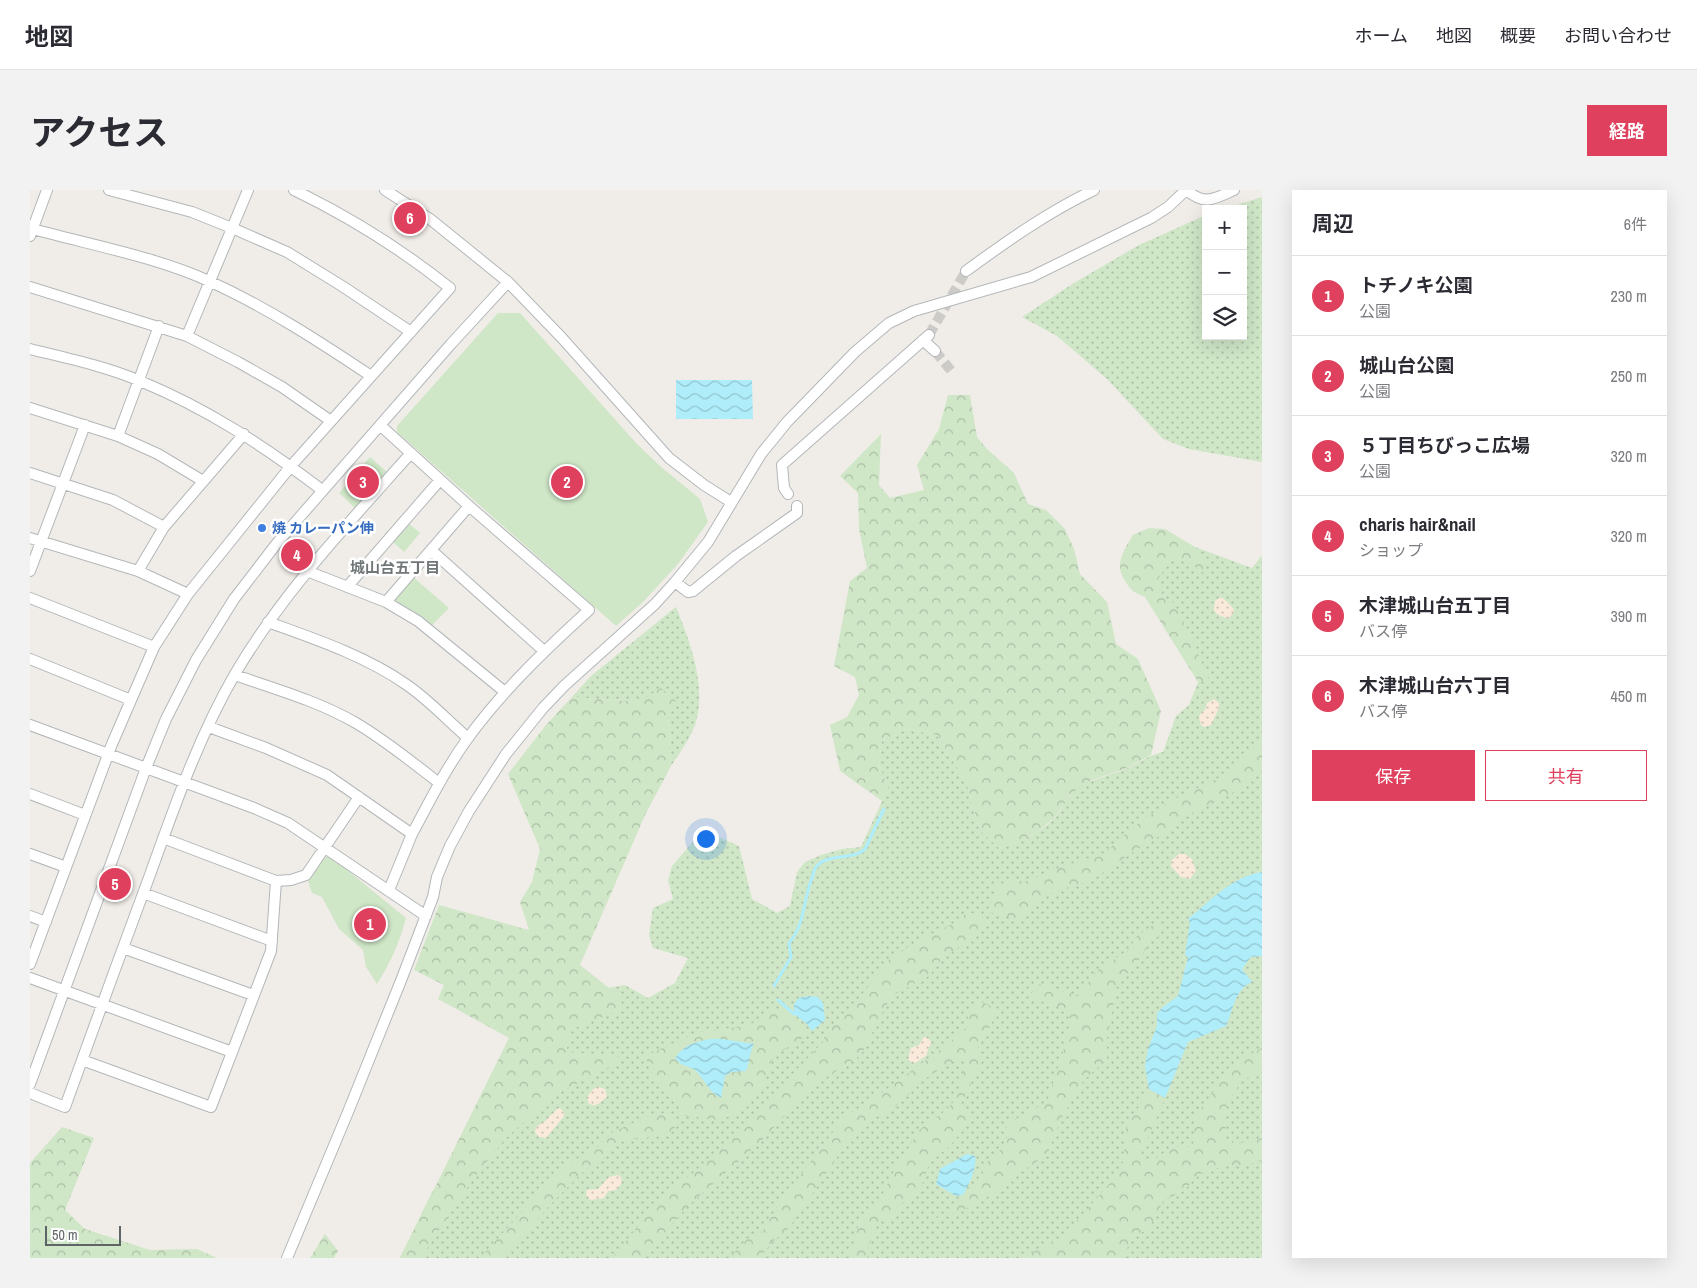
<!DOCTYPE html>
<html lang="ja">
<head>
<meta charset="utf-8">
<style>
  :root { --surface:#fff; --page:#f2f2f3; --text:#2b2b33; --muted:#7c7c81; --line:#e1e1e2; --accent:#df405d }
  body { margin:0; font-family:"Archivo Narrow","Noto Sans JP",sans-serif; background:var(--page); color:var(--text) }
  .controls { position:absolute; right:15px; top:15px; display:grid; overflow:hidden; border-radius:0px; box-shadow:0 5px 20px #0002 }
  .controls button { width:45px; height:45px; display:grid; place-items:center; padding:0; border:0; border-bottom:1px solid var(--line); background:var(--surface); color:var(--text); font:25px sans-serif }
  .scale { position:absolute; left:15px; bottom:12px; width:76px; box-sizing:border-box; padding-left:5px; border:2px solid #5f6567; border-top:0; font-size:14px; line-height:18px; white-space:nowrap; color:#5f6567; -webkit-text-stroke:4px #fff; paint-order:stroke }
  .you { position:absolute; left:675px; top:648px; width:18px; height:18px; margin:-12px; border:4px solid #fff; border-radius:50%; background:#1a73e8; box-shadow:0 0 0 8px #1a73e833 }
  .badge { display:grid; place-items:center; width:32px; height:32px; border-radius:50%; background:var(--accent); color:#fff; font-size:16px; font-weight:700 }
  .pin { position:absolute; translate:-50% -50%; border:2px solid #fff; box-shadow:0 1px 5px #0006 }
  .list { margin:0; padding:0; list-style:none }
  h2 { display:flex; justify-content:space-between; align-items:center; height:65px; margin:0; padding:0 20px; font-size:21px }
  h2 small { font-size:16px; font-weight:400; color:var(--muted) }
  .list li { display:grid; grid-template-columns:32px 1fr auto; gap:15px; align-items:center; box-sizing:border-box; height:80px; padding:0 20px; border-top:1px solid var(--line) }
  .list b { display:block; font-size:19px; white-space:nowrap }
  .list p { margin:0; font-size:16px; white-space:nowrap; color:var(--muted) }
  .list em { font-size:16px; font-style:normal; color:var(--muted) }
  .actions { display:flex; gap:10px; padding:15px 20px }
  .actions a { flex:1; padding:11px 0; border:1px solid var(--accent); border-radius:0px; text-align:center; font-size:18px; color:var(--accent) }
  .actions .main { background:var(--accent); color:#fff }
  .icon { flex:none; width:28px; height:28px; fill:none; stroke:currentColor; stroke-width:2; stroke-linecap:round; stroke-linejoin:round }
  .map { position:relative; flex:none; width:1232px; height:1068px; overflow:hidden; border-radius:0px }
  header { display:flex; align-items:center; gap:30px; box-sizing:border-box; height:70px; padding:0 25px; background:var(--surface); border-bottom:1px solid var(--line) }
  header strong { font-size:24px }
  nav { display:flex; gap:28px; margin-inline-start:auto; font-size:18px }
  .intro { display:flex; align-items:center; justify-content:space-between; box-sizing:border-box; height:120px; padding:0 30px }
  h1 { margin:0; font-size:35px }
  .button { padding:12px 22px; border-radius:0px; background:var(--accent); color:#fff; font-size:18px; font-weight:700 }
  main { display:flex; gap:30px; padding:0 30px }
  aside { flex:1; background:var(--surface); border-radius:0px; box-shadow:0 5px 20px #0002 }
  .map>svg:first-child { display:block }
</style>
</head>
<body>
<header>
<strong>地図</strong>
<nav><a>ホーム</a><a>地図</a><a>概要</a><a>お問い合わせ</a></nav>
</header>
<div class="intro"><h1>アクセス</h1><a class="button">経路</a></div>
<main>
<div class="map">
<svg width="1232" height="1068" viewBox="0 0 1232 1068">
  <defs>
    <pattern id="grass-dots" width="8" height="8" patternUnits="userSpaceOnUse" patternTransform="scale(1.25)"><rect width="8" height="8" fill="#cfe6c7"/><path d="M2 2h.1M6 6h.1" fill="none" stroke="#abbea5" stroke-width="1.8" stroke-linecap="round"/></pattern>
    <pattern id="forest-crowns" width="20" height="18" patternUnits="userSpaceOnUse" patternTransform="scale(1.25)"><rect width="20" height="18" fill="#cfe6c7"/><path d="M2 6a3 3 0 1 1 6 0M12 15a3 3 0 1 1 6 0" fill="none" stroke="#abbea5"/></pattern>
    <pattern id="sand-dots" width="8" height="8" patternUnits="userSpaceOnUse" patternTransform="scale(1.25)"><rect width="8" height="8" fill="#f9eadb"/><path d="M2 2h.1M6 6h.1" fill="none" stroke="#cdc1b5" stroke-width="1.8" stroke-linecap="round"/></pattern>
    <pattern id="water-waves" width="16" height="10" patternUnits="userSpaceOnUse" patternTransform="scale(1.25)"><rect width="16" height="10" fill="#afedfa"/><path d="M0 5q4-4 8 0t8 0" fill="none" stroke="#92c4ce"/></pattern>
  </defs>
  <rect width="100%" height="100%" fill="#f0ede8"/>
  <path fill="url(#grass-dots)" d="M 1232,7 L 1232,272 L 1159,259 L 1133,249 L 1077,189 L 1027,146 L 992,127 L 1044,93 L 1109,55 L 1176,25 L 1176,146 L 1213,146 L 1213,19 L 1194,19 Z
    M 1165,357 L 1222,378 L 1232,365 L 1232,1068 L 370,1068 L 402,1002 L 548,803 L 595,795 L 618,808 L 645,793 L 658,768 L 623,758 L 619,745 L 623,718 L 643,709 L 638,691 L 642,676 L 668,646 L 682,644 L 709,656 L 722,709 L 747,723 L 760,716 L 767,682 L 775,672 L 791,665 L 812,659 L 831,657 L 858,598 L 849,574 L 852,551 L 876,539 L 907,545 L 936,591 L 949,638 L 969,658 C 989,652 1012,643 1026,626 C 1032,619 1036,610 1042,604 C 1057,588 1079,587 1098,578 C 1110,572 1120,565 1133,562 L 1146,526 L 1159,515 L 1168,492 L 1111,382 Z
    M 646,417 C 661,454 679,502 663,540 C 657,553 648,565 641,576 L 638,527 L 645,511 L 609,512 L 542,507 L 561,486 Z"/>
  <path fill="url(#forest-crowns)" d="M 918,205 L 940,205 L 947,247 L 957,259 L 984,283 L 998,314 L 1016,320 L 1035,339 L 1044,359 L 1050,384 L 1077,412 L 1086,454 L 1108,469 L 1131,521 L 1121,565 L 1097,578 L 1062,590 L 1042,603 L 1025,627 L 1010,640 L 987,653 L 969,658 L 950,641 L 936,591 L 907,545 L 876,539 L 852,551 L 849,574 L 858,598 L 852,611 L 810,581 L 800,535 L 817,527 L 829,505 L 825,487 L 804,476 L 820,391 L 837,378 L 829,339 L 828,303 L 810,286 L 851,244 L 849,295 L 860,308 L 894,300 L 887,275 L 909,239 Z
    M 1119,338 L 1135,339 L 1165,357 L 1177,369 L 1173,383 L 1158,371 L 1142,370 L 1127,390 L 1134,408 L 1143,412 L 1159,442 L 1179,490 L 1168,492 L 1115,407 C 1103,402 1101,401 1094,389 C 1084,373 1095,359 1103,345 Z
    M 631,498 L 646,511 L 638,527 L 641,576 L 615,625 L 550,775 L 589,806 L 594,819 L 542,839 L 536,862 L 584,865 L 592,869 L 572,881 L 525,905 L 475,949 L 443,989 L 391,1068 L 370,1068 L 479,848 L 408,809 L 414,795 L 384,780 L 409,715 L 499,740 L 490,712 L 502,692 L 510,659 L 478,584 L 516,535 L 542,507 L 608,512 Z
    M 1232,549 L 1232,580 L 1214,597 L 1160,624 L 1141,639 L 1095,667 L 1061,691 L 1039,697 L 1006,710 L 992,731 L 959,722 L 966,695 L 978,691 L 999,691 L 1023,680 L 1074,663 L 1110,632 L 1138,612 L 1195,585 L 1226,557 Z
    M 938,722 L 952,726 L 956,738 L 911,770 L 899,786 L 861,806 L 831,865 L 783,896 L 728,954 L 658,1016 L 612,1068 L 582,1068 L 639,998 L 662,984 L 719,930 L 793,852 L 796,841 L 812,830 L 862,766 L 894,748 L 924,733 Z
    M 1130,730 L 1130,746 L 1122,749 L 1109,770 L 1087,795 L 1077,850 L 1077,869 L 1054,890 L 1032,927 L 1017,965 L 994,980 L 966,1002 L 940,1017 L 900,1032 L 929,1015 L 949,992 L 958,971 L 977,954 L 977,934 L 1017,912 L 1033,862 L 1041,829 C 1030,815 1015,810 997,810 L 1008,794 L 1022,794 L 1025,800 L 1048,805 L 1069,779 L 1099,760 L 1106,747 Z
    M 952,812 L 968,819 L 960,837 L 947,855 L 953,869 L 931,914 L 945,926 L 919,957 L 900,971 L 889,1004 L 874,1011 L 865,1029 L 848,1031 L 836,1064 L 838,1068 L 819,1068 L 828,1036 L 839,1017 L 851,1007 L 867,975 L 878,960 L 888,941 L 915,921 L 926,909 L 935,874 L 935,868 L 920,873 L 893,890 L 872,911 L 858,922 L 844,928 L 812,960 L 759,1038 L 741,1053 L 730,1068 L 699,1068 L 718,1048 L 730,1046 L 748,1015 L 815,926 L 835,915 L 918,854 L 939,835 L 937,823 Z
    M 746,818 L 762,826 L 778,843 L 769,851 L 753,860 L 741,871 L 734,895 L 702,925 L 690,930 L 650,925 L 647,908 L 624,889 L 615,866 L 664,844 L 675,841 L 718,836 Z
    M 1232,858 L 1232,879 L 1211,892 L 1197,914 L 1195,926 L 1196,950 C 1210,953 1219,954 1232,948 L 1232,971 L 1214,975 L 1193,976 L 1170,984 L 1152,1002 L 1134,1010 L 1119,1038 L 1100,1050 L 1094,1068 L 992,1068 L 1033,1046 L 1092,980 L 1096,939 L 1119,899 L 1135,908 L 1111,964 L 1121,972 L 1142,957 L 1163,957 L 1165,927 L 1193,888 L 1215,867 Z
    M 634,923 L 645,928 L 644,941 L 632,946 L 594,950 L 551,984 L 520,1015 L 472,1068 L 450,1068 L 502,1011 L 540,973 L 567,957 L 579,944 L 616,927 Z
    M 32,937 L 64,948 L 35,1020 L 55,1039 L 120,1060 L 167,1059 L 187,1068 L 0,1068 L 0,973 Z
    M 295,1044 L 308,1061 L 304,1068 L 280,1068 Z"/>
  <path fill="url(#sand-dots)" d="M 1189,408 L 1193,408 L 1203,418 L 1204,422 L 1198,429 L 1187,424 L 1184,420 L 1185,411 Z
    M 1184,509 L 1189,513 L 1189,518 L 1181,535 L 1174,537 L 1171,535 L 1169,527 L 1171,523 L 1175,520 L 1177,513 Z
    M 1149,664 L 1155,664 L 1162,669 L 1166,681 L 1160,689 L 1151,687 L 1141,676 L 1142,670 Z
    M 894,847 L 898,848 L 901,852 L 896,866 L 885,873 L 881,872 L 878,869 L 881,858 L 889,855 Z
    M 569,897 L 575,899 L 577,907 C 570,911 568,918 559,914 L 557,907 L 563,899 Z
    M 528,918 L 531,919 L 534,922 L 534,926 L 516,948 L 509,947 L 505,942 L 506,937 L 515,931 Z
    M 588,985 L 591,987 L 592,993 L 586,1000 L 578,1001 L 574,1008 L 561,1010 L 558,1008 L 556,1004 L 557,1000 L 568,999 L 579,987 Z"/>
  <path fill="#cfe6c7" d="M 468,123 L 490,123 L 607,254 L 630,276 L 670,309 L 678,332 L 648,374 L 613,412 L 586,436 L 367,242 L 367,236 Z
    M 340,267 L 357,282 L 325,318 L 309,303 Z
    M 378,333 L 390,343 L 374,362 L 362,351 Z
    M 383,387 L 419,418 L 402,435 L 366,413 L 365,407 Z
    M 294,667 L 301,667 L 376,728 C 370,751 360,774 347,794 L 336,777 L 333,760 L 309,739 L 292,707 L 282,703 L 278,691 Z"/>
  <path fill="url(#water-waves)" d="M 646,190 L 722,190 L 723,229 L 646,229 Z
    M 1232,682 L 1232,766 L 1221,767 L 1212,779 L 1222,792 C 1204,800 1204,819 1196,836 L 1158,852 L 1135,908 L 1119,899 L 1115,876 L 1118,859 L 1127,836 L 1127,823 L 1133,817 L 1148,806 L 1158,767 L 1155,765 L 1160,733 L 1158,729 C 1180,711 1203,686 1232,682 Z
    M 778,806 L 788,807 L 793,813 L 795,830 L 782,841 L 777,834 L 764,824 L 764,814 L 769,808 Z
    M 680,849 L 692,849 L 724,854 C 719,863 720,872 716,881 L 701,882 L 695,886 L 691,908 C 679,902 676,892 667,882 C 661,875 652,878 645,868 C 654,855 665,852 680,849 Z
    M 937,964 L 945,966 C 947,979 939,994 933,1005 L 926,1006 L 906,994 L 910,979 Z"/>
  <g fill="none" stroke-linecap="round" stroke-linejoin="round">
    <path stroke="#afedfa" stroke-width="3" d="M 744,796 L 761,767 L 759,753 C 775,735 773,710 782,688 C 783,685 784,680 786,677 C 798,662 823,671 835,659 L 854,619
      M 748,810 L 764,824"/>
    <path stroke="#cccbc8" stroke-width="10" stroke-dasharray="10 5" stroke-linecap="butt" d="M 899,145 L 936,81
      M 905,161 L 923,183"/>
    <g stroke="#b3b7b9" stroke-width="12">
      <path id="minor" d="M 79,0 L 162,22 L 202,38 L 257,62 L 312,96 L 381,142
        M 355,0 L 400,29 L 478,92 L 532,148 L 639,268 L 674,295 L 701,312
        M 1156,0 C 1175,16 1184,9 1204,0
        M 3,39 C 61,55 127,67 181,92 C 238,118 290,152 341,186
        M 0,46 L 17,0
        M 936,81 C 977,51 1018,22 1064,0
        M 0,97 L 157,146 L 208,172 L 252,197 L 301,231
        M 157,146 L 218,0
        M 893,150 L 905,161
        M 0,159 C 36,168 75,176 110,191 C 178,219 234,256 292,300
        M 0,218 L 88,246 L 128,264 L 173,291
        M 88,246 L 129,136
        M 0,283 L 83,310 L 134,337
        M 758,304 L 754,298 L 752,275 L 899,145
        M 0,348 L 108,381 L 158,404
        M 401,360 L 514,461
        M 0,381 L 55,235
        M 108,381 L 134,337 L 214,244
        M 277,381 L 356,412 L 388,431 L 475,502
        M 645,392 L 658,402 L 663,401 L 706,366 L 767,323 L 767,316
        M 317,397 L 410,290
        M 0,408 L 124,457
        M 356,412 L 439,316
        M 238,432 C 285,449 336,466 377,495 C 399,510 418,531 438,548
        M 0,469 L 101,510
        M 205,485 C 245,499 288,511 326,533 C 355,550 382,572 409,593
        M 0,535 L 224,618 L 258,633 L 396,726
        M 179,537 L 236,558 L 297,585 L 382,644 C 400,611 416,578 438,548 C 473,500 515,460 559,420 L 439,316 L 351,236
        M 0,604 L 55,625
        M 133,648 L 246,691
        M 0,664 L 36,677
        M 359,700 L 382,644
        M 113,703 L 242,751
        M 0,726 L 16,732
        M 93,758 L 223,805
        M 0,774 L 82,554 L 124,457 L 158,404 L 261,276 L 420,98 C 371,59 320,27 264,0
        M 0,788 L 202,862
        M 52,870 L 181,917 L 241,761 L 246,691 L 261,690 L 276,685 L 329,607
        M 0,894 L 116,578 L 136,529 L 166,470 L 204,409 L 247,353 L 421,154 L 478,92
        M 0,903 L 35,917 C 63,839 92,760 121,682 C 145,615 169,546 205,484 C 253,402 318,334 381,263
        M 257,1068 L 318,922 L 372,788 L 403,707 L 407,687 L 420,656 L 439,621 L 476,564 L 513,518 L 534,496 L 625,414 L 645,392 L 678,352 L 731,264 L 757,232 L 825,162 L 859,133 L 884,121 L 1001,87 L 1121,28 L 1138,17 L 1156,0"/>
    </g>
    <use href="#minor" stroke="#fff" stroke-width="10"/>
  </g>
  <circle fill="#3f7fe0" stroke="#fff" stroke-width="2" cx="232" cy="338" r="5"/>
  <g text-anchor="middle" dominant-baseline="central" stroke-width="5" stroke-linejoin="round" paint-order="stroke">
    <g font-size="14" font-weight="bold" fill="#366cbe" stroke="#fff" text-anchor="start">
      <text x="242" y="338">焼 カレーパン伸</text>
    </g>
    <g font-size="15" font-weight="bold" fill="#717779" stroke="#fff">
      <text x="365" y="377">城山台五丁目</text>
    </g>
  </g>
</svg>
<div class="controls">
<button>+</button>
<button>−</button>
<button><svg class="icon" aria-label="layers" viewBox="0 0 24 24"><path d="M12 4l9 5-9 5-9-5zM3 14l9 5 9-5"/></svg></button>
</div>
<div class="scale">50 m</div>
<div class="you"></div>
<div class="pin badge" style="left:340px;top:734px">1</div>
<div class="pin badge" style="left:537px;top:292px">2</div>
<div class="pin badge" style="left:333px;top:292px">3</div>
<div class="pin badge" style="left:267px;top:365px">4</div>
<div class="pin badge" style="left:85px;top:694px">5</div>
<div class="pin badge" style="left:380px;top:28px">6</div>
</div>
<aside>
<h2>周辺<small>6件</small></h2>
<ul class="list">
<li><span class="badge">1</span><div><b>トチノキ公園</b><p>公園</p></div><em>230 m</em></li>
<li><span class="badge">2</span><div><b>城山台公園</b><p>公園</p></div><em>250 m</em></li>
<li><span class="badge">3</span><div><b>５丁目ちびっこ広場</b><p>公園</p></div><em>320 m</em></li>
<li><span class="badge">4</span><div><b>charis hair&amp;nail</b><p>ショップ</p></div><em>320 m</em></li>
<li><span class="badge">5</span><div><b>木津城山台五丁目</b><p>バス停</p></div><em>390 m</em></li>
<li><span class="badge">6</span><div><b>木津城山台六丁目</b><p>バス停</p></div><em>450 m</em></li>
</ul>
<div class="actions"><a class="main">保存</a><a>共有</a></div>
</aside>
</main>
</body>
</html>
